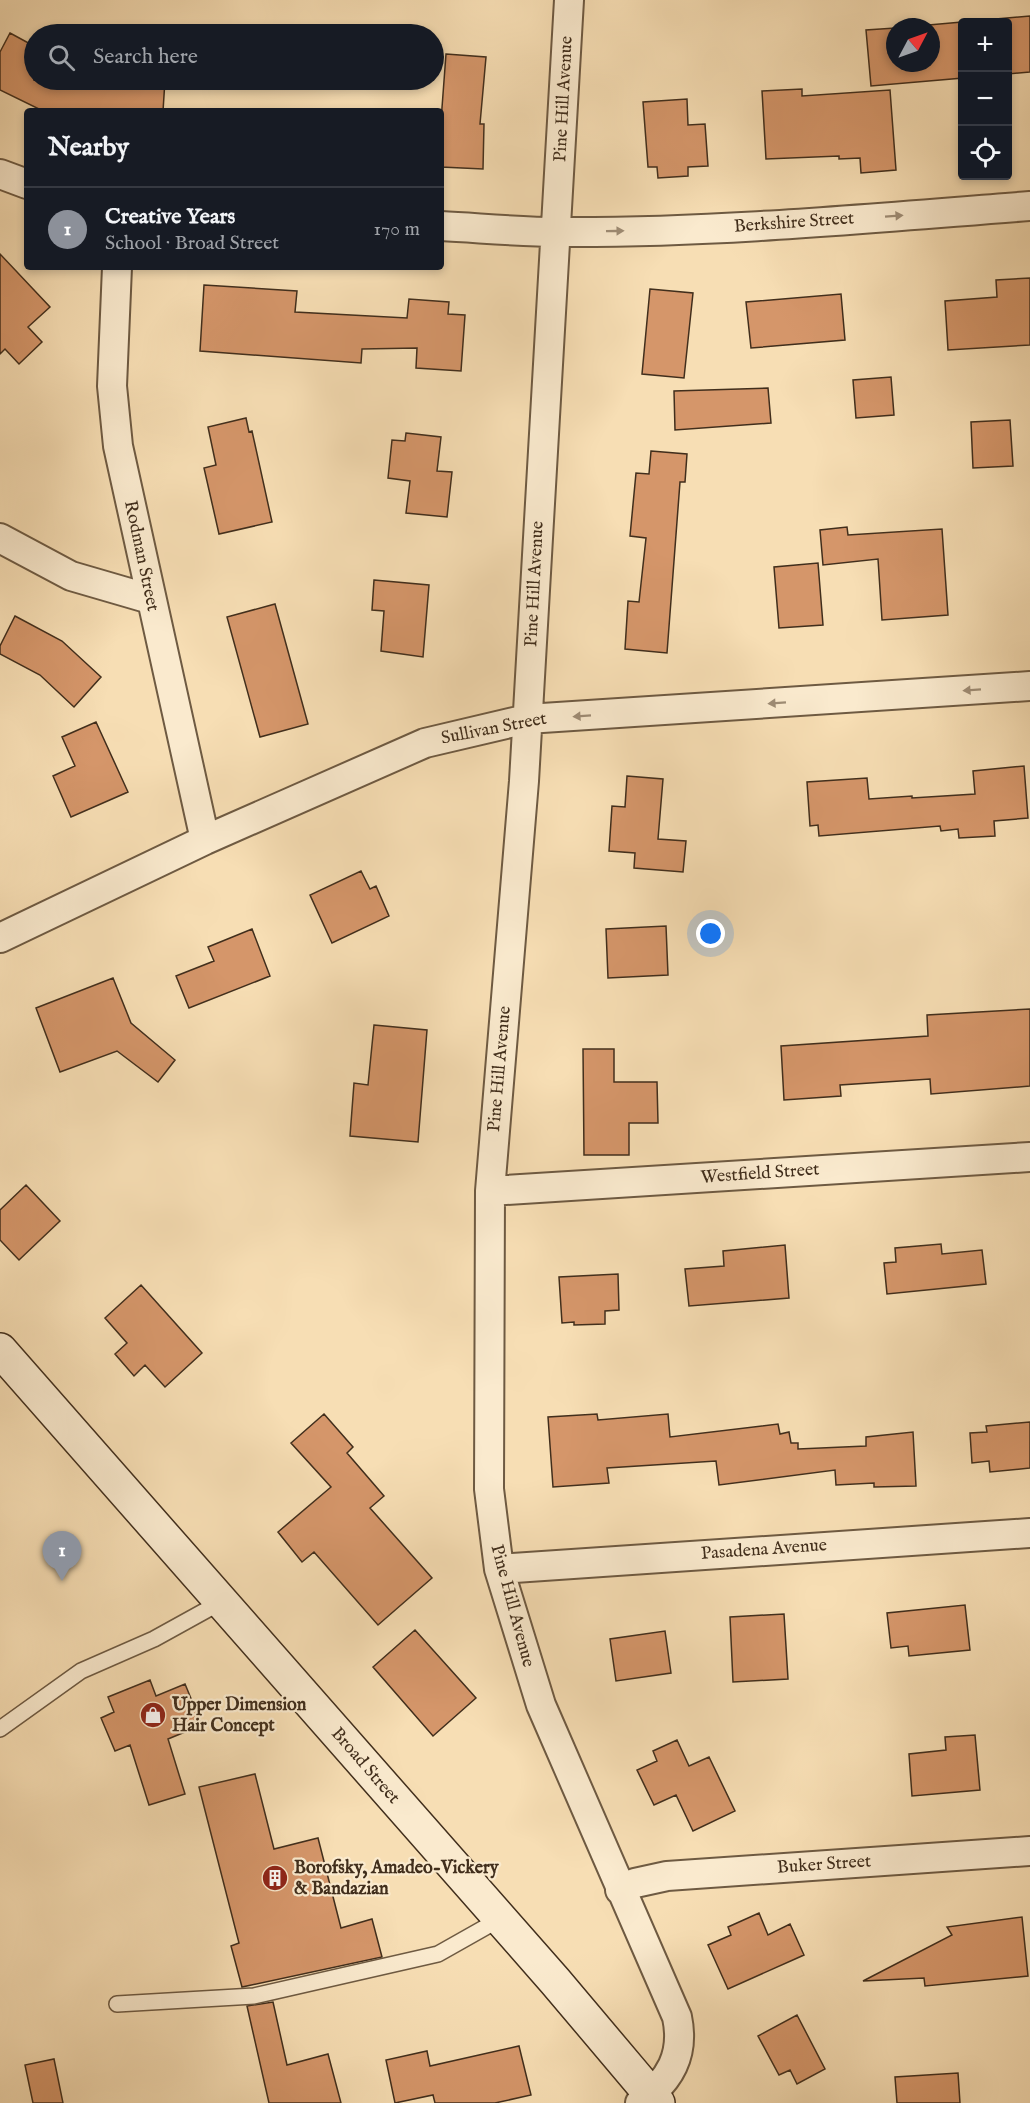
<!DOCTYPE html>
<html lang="en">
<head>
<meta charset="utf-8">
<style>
  :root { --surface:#171b24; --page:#242831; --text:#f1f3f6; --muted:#9ea1a6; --line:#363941; --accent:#8c9099 }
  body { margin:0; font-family:"IM FELL English",serif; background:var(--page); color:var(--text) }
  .controls { position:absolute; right:18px; top:18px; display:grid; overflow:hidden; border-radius:6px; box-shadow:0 3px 9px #0003 }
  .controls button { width:54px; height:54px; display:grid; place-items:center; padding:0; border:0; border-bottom:2px solid var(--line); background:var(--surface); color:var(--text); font:30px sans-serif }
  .compass { position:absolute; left:886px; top:18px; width:54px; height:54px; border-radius:50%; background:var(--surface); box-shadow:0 3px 9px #0003; rotate:49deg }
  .you { position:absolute; left:711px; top:934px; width:21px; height:21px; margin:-15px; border:4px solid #fff; border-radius:50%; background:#1a73e8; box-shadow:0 0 0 9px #1a73e833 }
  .badge { display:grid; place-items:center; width:39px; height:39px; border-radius:50%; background:var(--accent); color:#fff; font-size:20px; font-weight:700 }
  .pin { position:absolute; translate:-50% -50px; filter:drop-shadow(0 2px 3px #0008) }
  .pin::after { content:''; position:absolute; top:32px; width:21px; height:18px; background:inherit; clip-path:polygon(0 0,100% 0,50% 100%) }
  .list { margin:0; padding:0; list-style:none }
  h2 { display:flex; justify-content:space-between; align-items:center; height:78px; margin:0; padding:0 24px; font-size:26px }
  h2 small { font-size:20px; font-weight:400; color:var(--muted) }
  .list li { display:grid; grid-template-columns:39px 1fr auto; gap:18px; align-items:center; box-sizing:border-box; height:84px; padding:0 24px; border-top:2px solid var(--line) }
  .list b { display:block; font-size:22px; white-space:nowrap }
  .list p { margin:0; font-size:20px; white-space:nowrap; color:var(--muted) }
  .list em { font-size:20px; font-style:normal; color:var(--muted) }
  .icon { flex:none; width:33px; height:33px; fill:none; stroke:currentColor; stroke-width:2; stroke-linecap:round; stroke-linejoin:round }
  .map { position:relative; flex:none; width:1030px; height:2103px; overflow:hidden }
  .search { position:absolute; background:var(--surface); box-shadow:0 3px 9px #0003; left:24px; top:24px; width:420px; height:66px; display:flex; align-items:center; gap:15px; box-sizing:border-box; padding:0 21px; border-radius:33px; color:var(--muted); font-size:22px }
  .panel { position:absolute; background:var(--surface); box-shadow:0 3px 9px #0003; left:24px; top:108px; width:420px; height:162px; border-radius:6px }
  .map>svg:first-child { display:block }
</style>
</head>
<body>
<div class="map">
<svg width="1030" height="2103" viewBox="0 0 1030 2103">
  <rect width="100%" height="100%" fill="#f7deb4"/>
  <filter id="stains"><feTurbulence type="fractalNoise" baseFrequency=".00333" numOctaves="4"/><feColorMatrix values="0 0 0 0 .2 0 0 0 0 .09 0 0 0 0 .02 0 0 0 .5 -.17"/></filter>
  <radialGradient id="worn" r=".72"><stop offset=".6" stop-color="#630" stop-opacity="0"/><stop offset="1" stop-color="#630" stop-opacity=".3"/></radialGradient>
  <path fill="#d5966a" stroke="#412e1c" stroke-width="1.5" d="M 1030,16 L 1030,72 L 1008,74 L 1008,22 L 963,22 L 963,78 L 871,86 L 866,30 L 895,28 L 895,63 L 931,63 L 931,27 L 906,27 Z
    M 10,33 L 34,46 L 34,80 L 165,80 L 163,111 L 43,111 L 0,90 L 0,52 Z
    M 446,54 L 486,57 L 480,124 L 484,124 L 483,169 L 441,167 L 441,121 Z
    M 802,89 L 802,96 L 890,90 L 896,170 L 861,173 L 860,158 L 839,159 L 839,156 L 766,159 L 762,91 Z
    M 687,99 L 688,125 L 705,124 L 708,166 L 688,167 L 688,176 L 658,178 L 657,167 L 648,167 L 643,102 Z
    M 0,254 L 50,307 L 28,327 L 42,342 L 19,364 L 5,349 L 0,354 Z
    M 1030,278 L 1030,345 L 948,350 L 945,301 L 997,297 L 996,280 Z
    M 204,285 L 297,291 L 295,312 L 407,318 L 409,299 L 449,302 L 448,314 L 465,315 L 461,371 L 416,368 L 417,348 L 362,349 L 361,363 L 200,351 Z
    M 650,289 L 693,293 L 684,378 L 642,374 Z
    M 841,294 L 845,340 L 751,348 L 746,302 Z
    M 891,377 L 894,415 L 856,418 L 853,380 Z
    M 768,388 L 771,423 L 675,430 L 674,391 Z
    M 246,418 L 249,432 L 252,431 L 272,522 L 219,534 L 204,468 L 216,465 L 208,427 Z
    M 1010,420 L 1013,466 L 973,468 L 971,422 Z
    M 406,433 L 441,437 L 437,471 L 452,472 L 447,517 L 406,513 L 410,481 L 388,478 L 392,440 L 405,441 Z
    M 651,451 L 687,454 L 685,482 L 680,482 L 667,653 L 625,649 L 628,601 L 639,602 L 646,538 L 630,536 L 636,473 L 649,474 Z
    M 847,527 L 848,535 L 942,529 L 948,615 L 882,620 L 878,559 L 823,565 L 820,530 Z
    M 818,563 L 823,625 L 779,628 L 774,567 Z
    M 374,580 L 429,585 L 423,657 L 381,651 L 384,611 L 372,610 Z
    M 275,604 L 308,724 L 260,737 L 227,617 Z
    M 15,616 L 62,641 L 101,677 L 74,707 L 40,675 L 0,654 L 0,646 Z
    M 96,722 L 128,792 L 71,817 L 53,776 L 75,766 L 62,737 Z
    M 1024,766 L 1028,818 L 994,821 L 995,836 L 959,838 L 958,829 L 941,831 L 940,826 L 819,836 L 818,825 L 810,826 L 807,782 L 867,778 L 869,799 L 912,796 L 912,798 L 975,794 L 973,771 Z
    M 627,776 L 663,779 L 658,839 L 686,841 L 683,872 L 634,868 L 635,853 L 609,851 L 612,806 L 625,807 Z
    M 361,871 L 370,889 L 376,886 L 389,916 L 332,943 L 310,895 Z
    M 666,926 L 668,975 L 608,978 L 606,929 Z
    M 252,929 L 270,976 L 189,1008 L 176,976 L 214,961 L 208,947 Z
    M 113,978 L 131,1023 L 175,1060 L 158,1082 L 117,1051 L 60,1072 L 36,1008 Z
    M 1030,1009 L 1030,1086 L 931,1094 L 930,1079 L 840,1085 L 841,1096 L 784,1100 L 781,1046 L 928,1036 L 927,1015 Z
    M 374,1025 L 427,1030 L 418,1142 L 350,1136 L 354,1083 L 368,1085 Z
    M 583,1049 L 614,1049 L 614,1082 L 657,1082 L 658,1123 L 629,1123 L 629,1155 L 584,1155 Z
    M 26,1185 L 60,1221 L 19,1260 L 0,1240 L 0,1210 Z
    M 941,1244 L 942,1254 L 982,1250 L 986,1284 L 887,1294 L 884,1263 L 896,1262 L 895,1248 Z
    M 785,1245 L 789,1298 L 689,1306 L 685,1269 L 724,1266 L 723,1251 Z
    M 618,1274 L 619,1310 L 605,1311 L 605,1324 L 574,1325 L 574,1322 L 562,1323 L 559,1277 Z
    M 141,1285 L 202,1353 L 165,1387 L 145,1365 L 134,1376 L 115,1354 L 127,1343 L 105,1318 Z
    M 324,1414 L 353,1447 L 347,1453 L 384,1496 L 370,1508 L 432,1578 L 378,1625 L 314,1552 L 302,1562 L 278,1532 L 331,1487 L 291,1443 Z
    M 597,1414 L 598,1420 L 668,1414 L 670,1437 L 778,1424 L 780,1434 L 789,1432 L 791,1443 L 798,1443 L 798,1449 L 866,1446 L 866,1437 L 913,1432 L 916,1486 L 874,1487 L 874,1483 L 836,1485 L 835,1470 L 719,1485 L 716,1461 L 607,1468 L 609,1483 L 553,1487 L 548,1417 Z
    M 1030,1422 L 1030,1468 L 990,1472 L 989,1461 L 972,1463 L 970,1433 L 987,1432 L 986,1426 Z
    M 965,1605 L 970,1650 L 909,1656 L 908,1646 L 891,1648 L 887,1613 Z
    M 784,1614 L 788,1679 L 733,1682 L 730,1617 Z
    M 415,1630 L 476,1698 L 433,1736 L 373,1667 Z
    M 665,1631 L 671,1673 L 616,1681 L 610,1639 Z
    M 150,1680 L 156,1696 L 185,1684 L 202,1725 L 168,1739 L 185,1794 L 149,1805 L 130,1745 L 115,1751 L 101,1718 L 114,1712 L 108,1697 Z
    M 975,1735 L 980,1790 L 912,1796 L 909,1754 L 946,1750 L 945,1737 Z
    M 677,1740 L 689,1766 L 709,1757 L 735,1811 L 693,1831 L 676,1795 L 654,1805 L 637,1770 L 657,1761 L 653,1751 Z
    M 255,1774 L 274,1849 L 318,1838 L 341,1928 L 372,1919 L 382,1957 L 242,1987 L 231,1946 L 239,1943 L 199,1787 Z
    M 759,1913 L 768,1935 L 790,1924 L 804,1955 L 728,1989 L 708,1945 L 731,1935 L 728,1927 Z
    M 1022,1917 L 1028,1976 L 925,1986 L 924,1978 L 863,1981 L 952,1935 L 947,1927 Z
    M 273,2002 L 287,2065 L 328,2054 L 341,2103 L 269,2103 L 247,2006 Z
    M 797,2015 L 825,2069 L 797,2084 L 790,2070 L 779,2075 L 758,2036 Z
    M 519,2046 L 531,2095 L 495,2103 L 435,2103 L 433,2095 L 395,2103 L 386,2060 L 427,2051 L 430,2066 Z
    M 54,2059 L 63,2103 L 33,2103 L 25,2065 Z
    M 958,2073 L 960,2103 L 897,2103 L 895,2077 Z"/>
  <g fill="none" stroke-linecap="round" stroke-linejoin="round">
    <g stroke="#6e5a42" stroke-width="18">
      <path id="lane" d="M 0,1729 L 81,1671 L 154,1639 L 221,1602
        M 117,2004 L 254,1996 L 438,1954 L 500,1919"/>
    </g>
    <g stroke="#6e5a42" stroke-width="32">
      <path id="street" d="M 569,0 L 524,781 L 490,1191 L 489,1489 L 499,1569 L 541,1705 L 677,2017 C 685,2055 670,2080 640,2103
        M 0,174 L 27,184
        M 441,226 C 480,228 520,232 559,232 C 716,233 873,218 1030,206
        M 117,267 L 112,386 L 118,446 L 205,840
        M 0,538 L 71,576 L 150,599
        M 0,938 L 205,840 L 425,743 L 527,719 L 1030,686
        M 490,1191 L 1030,1157
        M 499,1569 L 1030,1533
        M 620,1890 L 635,1883 L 667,1876 L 1030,1851"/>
    </g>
    <g stroke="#412e1c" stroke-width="36">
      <path id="secondary" d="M 0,1350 L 555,1981 L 658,2103"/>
    </g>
    <use href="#lane" stroke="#faeace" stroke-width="15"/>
    <use href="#street" stroke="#faeace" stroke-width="28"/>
    <use href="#secondary" stroke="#faeace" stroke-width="33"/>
  </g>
  <defs><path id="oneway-solid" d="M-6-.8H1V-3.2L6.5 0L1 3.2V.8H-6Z" transform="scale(1.5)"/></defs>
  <g fill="#9e8c75">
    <use href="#oneway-solid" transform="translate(894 216) rotate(-4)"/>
    <use href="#oneway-solid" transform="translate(615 231) rotate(-1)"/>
    <use href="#oneway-solid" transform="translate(972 690) rotate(176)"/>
    <use href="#oneway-solid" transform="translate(777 703) rotate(176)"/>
    <use href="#oneway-solid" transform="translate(582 716) rotate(176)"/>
  </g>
  <defs>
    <g id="shop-disc" transform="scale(1.35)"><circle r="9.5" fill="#8f2418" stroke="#faeace"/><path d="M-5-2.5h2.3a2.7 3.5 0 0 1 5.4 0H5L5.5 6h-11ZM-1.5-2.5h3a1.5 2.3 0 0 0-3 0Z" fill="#fff"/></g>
    <g id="building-disc" transform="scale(1.35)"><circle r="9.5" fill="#8f2418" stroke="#faeace"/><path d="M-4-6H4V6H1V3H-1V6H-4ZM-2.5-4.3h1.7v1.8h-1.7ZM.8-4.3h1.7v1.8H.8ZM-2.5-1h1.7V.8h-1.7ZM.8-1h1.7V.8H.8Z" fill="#fff"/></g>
  </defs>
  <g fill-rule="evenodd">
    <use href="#shop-disc" x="153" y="1715"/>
    <use href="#building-disc" x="275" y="1878"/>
  </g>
  <g text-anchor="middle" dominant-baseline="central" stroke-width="4.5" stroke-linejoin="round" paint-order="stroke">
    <g font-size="18" fill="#412e1c" stroke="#faeace">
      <text transform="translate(564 99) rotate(-87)">Pine Hill Avenue</text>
      <text transform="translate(794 223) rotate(-4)">Berkshire Street</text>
      <text transform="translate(141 556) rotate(78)">Rodman Street</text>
      <text transform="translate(535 584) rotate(-87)">Pine Hill Avenue</text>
      <text transform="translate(494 729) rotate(-11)">Sullivan Street</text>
      <text transform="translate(500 1069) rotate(-85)">Pine Hill Avenue</text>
      <text transform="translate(760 1174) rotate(-4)">Westfield Street</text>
      <text transform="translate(764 1550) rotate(-4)">Pasadena Avenue</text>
      <text transform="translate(512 1606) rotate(75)">Pine Hill Avenue</text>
      <text transform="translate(365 1766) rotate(49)">Broad Street</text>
      <text transform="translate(824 1865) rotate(-4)">Buker Street</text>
    </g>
    <g font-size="18" font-weight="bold" fill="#412e1c" stroke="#faeace" text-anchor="start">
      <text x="172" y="1705">Upper Dimension<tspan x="172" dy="21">Hair Concept</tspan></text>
      <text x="294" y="1868">Borofsky, Amadeo-Vickery<tspan x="294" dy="21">&amp; Bandazian</tspan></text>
    </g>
  </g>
  <rect width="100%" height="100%" filter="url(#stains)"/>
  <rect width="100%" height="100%" fill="url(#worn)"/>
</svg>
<div class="controls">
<button>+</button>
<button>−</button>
<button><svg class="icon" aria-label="locate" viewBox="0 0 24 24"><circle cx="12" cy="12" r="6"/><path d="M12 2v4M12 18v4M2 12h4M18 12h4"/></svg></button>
</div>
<svg class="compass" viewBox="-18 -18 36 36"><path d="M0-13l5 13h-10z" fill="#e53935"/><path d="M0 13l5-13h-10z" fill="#9ea1a6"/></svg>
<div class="you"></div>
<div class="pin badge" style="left:62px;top:1581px">1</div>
<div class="search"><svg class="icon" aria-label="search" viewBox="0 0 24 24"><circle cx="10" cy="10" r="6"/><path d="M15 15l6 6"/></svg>Search here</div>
<section class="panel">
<h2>Nearby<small></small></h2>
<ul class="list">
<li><span class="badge">1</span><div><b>Creative Years</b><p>School · Broad Street</p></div><em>170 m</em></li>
</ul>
</section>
</div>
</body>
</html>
